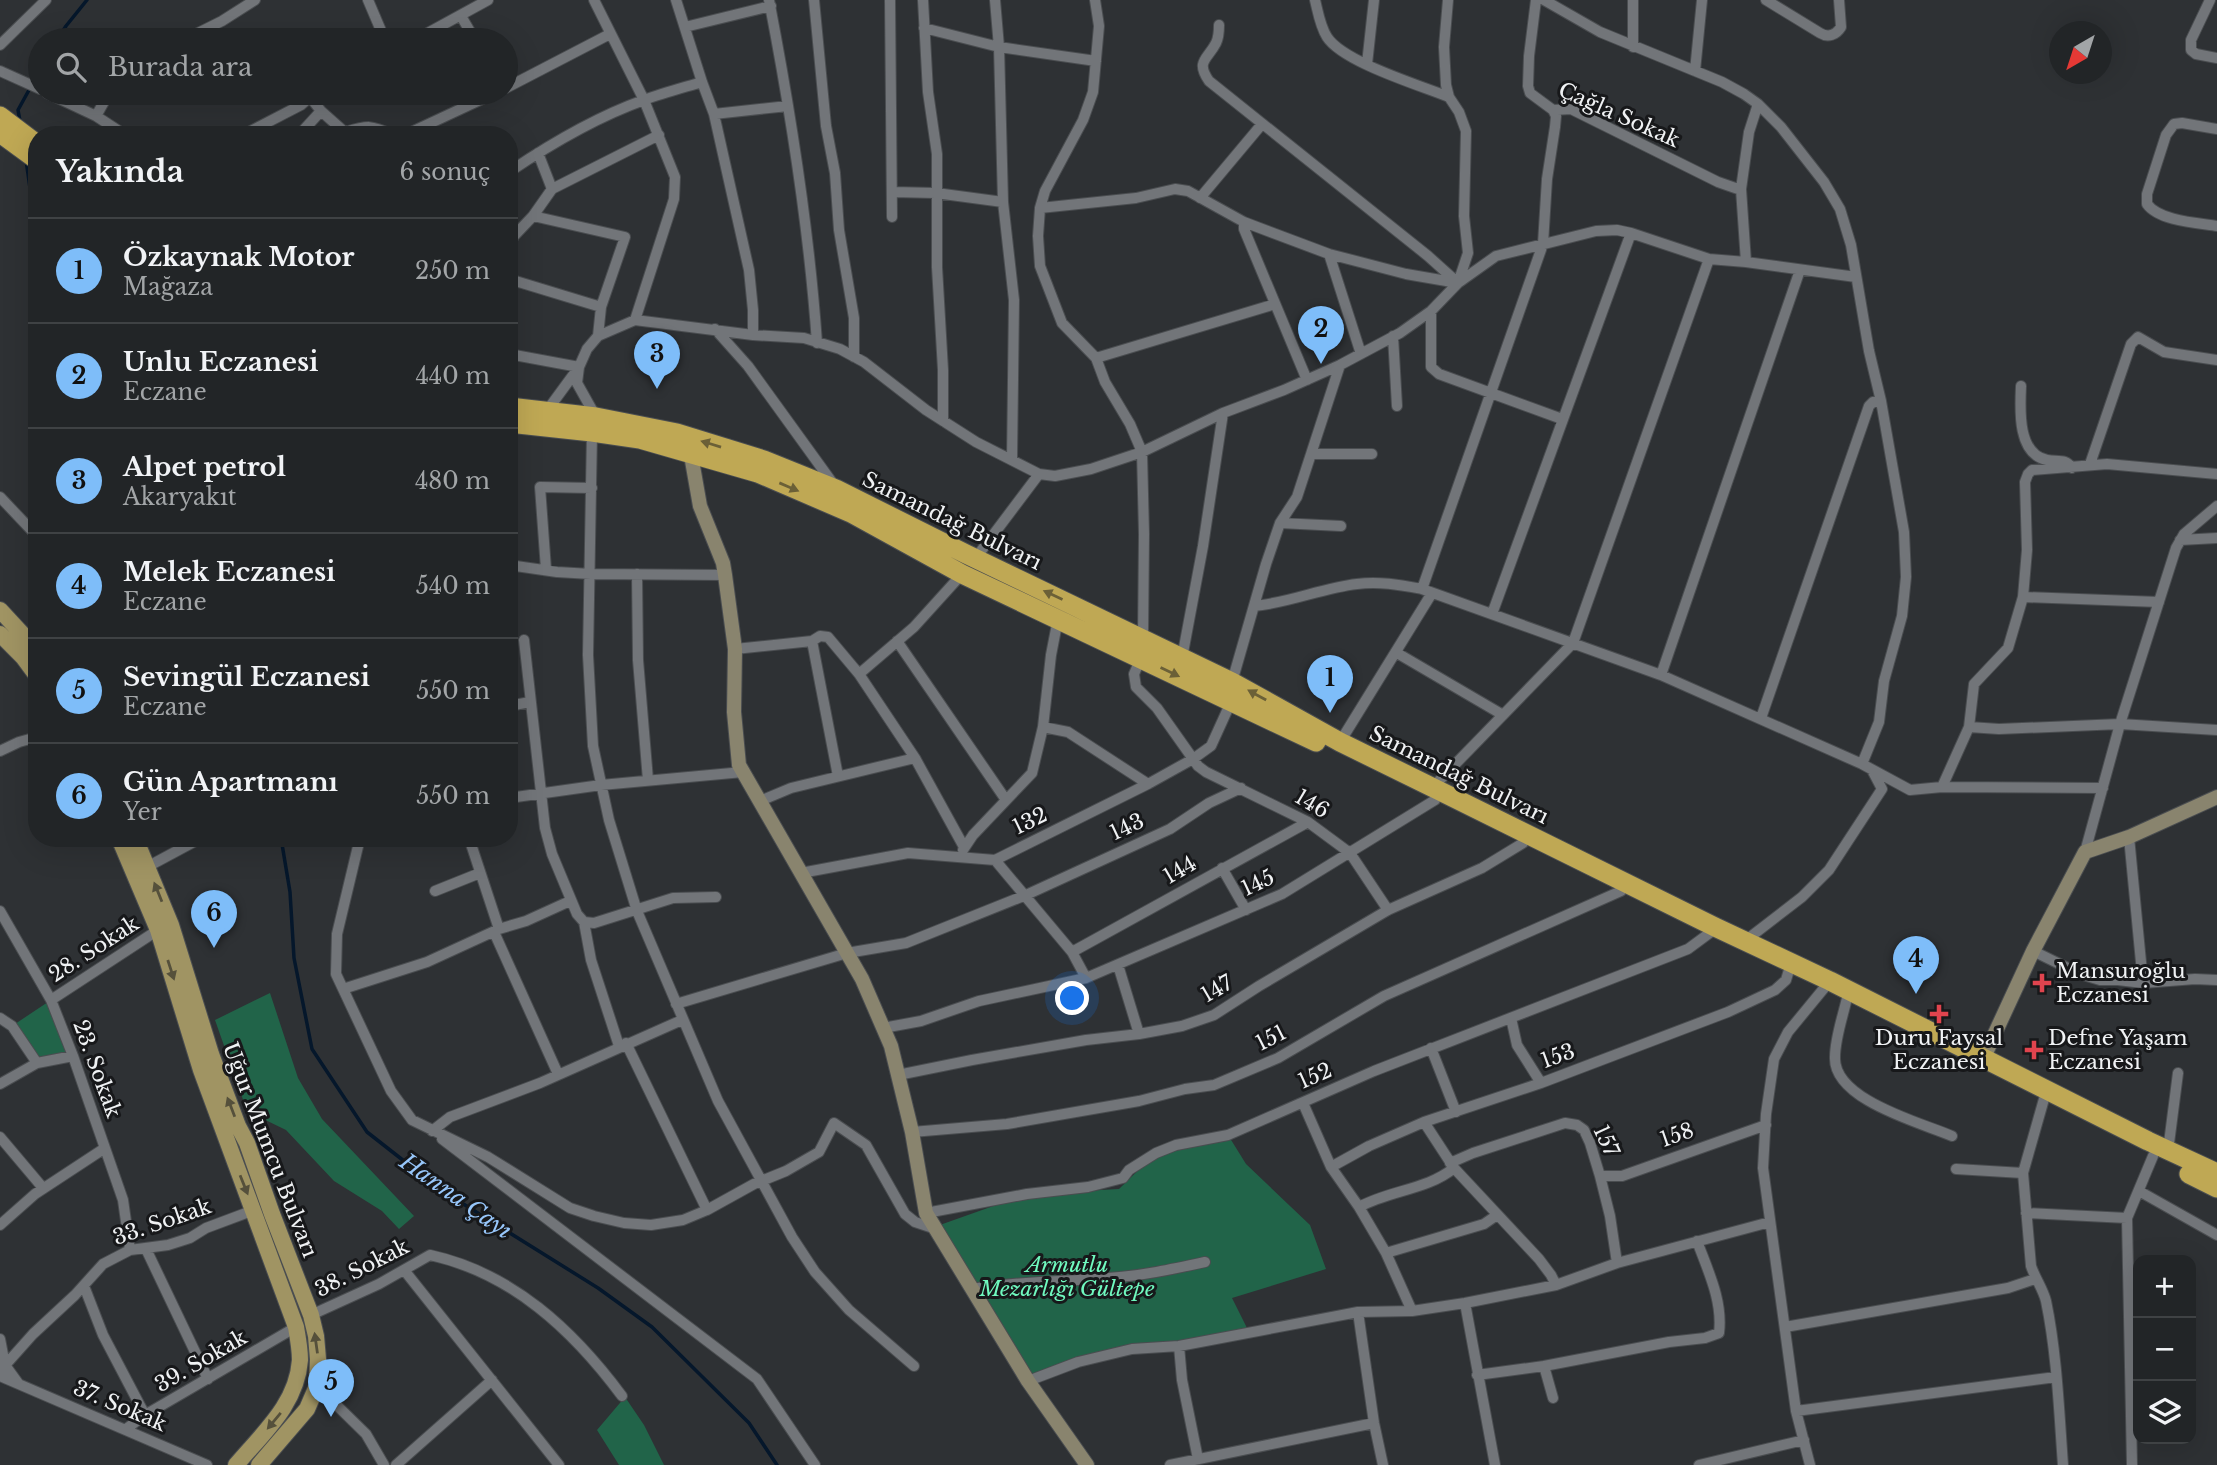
<!DOCTYPE html>
<html lang="tr">
<head>
<meta charset="utf-8">
<style>
  :root { --surface:#222527; --page:#2a2d2f; --text:#f1f3f6; --muted:#a2a5a7; --line:#3f4244; --accent:#7ebdf9 }
  body { margin:0; font-family:"Libre Baskerville",serif; background:var(--page); color:var(--text) }
  .controls { position:absolute; right:21px; bottom:21px; display:grid; overflow:hidden; border-radius:14px; box-shadow:0 7px 28px #0002 }
  .controls button { width:63px; height:63px; display:grid; place-items:center; padding:0; border:0; border-bottom:2px solid var(--line); background:var(--surface); color:var(--text); font:35px sans-serif }
  .compass { position:absolute; left:2049px; top:21px; width:63px; height:63px; border-radius:50%; background:var(--surface); box-shadow:0 7px 28px #0002; rotate:219deg }
  .you { position:absolute; left:1073px; top:999px; width:24px; height:24px; margin:-18px; border:5px solid #fff; border-radius:50%; background:#1a73e8; box-shadow:0 0 0 10px #1a73e833 }
  .badge { display:grid; place-items:center; width:46px; height:46px; border-radius:50%; background:var(--accent); color:#111; font-size:23px; font-weight:700 }
  .pin { position:absolute; translate:-50% -58px; filter:drop-shadow(0 2px 4px #0008) }
  .pin::after { content:''; position:absolute; top:37px; width:24px; height:21px; background:inherit; clip-path:polygon(0 0,100% 0,50% 100%) }
  .list { margin:0; padding:0; list-style:none }
  h2 { display:flex; justify-content:space-between; align-items:center; height:91px; margin:0; padding:0 28px; font-size:30px }
  h2 small { font-size:23px; font-weight:400; color:var(--muted) }
  .list li { display:grid; grid-template-columns:46px 1fr auto; gap:21px; align-items:center; box-sizing:border-box; height:105px; padding:0 28px; border-top:2px solid var(--line) }
  .list b { display:block; font-size:26px; white-space:nowrap }
  .list p { margin:0; font-size:23px; white-space:nowrap; color:var(--muted) }
  .list em { font-size:23px; font-style:normal; color:var(--muted) }
  .icon { flex:none; width:38px; height:38px; fill:none; stroke:currentColor; stroke-width:2; stroke-linecap:round; stroke-linejoin:round }
  .map { position:relative; flex:none; width:2217px; height:1465px; overflow:hidden }
  .search { position:absolute; background:var(--surface); box-shadow:0 7px 28px #0002; left:28px; top:28px; width:490px; height:77px; display:flex; align-items:center; gap:18px; box-sizing:border-box; padding:0 24px; border-radius:38px; color:var(--muted); font-size:26px }
  .panel { position:absolute; background:var(--surface); box-shadow:0 7px 28px #0002; left:28px; top:126px; width:490px; height:721px; border-radius:28px }
  .map>svg:first-child { display:block }
</style>
</head>
<body>
<div class="map">
<svg width="2217" height="1465" viewBox="0 0 2217 1465">
  <rect width="100%" height="100%" fill="#2e3134"/>
  <path fill="#216449" d="M 270,993 L 298,1078 L 322,1119 L 414,1216 L 399,1229 L 382,1211 L 334,1181 L 286,1130 L 247,1111 L 215,1020 Z
    M 51,1000 L 73,1056 L 37,1063 L 12,1026 Z
    M 1228,1135 L 1246,1164 L 1310,1225 L 1326,1269 L 1232,1298 L 1249,1332 L 1132,1349 L 1028,1381 L 937,1226 L 1027,1194 L 1119,1189 L 1156,1153 Z
    M 625,1397 L 644,1425 L 664,1465 L 619,1465 L 597,1430 Z"/>
  <g fill="none" stroke-linecap="round" stroke-linejoin="round">
    <path stroke="#05172b" stroke-width="3.5" d="M 57,40 L 66,26 L 87,0
      M 20,121 L 18,110 L 40,70
      M 26,160 L 37,237
      M 281,838 L 290,892 L 294,958 L 312,1049 L 367,1132 L 441,1190 L 598,1288 L 652,1327 L 749,1423 L 777,1465"/>
    <g stroke="#4a4d50" stroke-width="12">
      <path id="street" d="M 368,0 L 385,40
        M 594,0 L 644,100 L 675,177 L 674,199 L 635,320
        M 676,0 L 702,82 L 714,114 L 749,270 L 753,310 L 753,335
        M 769,0 C 791,114 809,227 817,343
        M 814,0 L 826,126 L 835,173 L 839,230 L 854,318 L 854,357
        M 890,0 L 892,217
        M 923,0 L 928,92 L 937,154 L 937,267 L 943,370 L 943,421
        M 995,0 L 999,47 L 1003,202 L 1014,300 L 1012,460
        M 1095,0 L 1099,26 L 1093,92 L 1083,120 L 1045,191 L 1040,208 L 1038,236 L 1040,266 L 1062,323 L 1096,358 L 1105,382 L 1130,424 L 1142,452 L 1144,534 L 1143,639
        M 1315,0 C 1318,12 1320,26 1327,37 C 1343,62 1419,85 1449,97
        M 1448,0 L 1444,47 L 1446,85 L 1449,97 L 1459,112 L 1466,131 L 1464,216 L 1468,253 L 1458,283
        M 1536,0 L 1529,56 L 1528,86 L 1530,93 L 1553,110 L 1571,109 L 1718,182 L 1741,190
        M 1544,0 L 1600,32 L 1722,82 L 1744,94 L 1758,104 L 1781,127 L 1824,182 L 1840,209 L 1851,245 L 1869,351 L 1881,401 L 1904,532 L 1906,577 L 1902,616 L 1884,681 L 1879,722 L 1862,764
        M 1633,0 L 1633,47
        M 1766,0 L 1820,33 C 1828,38 1836,35 1841,27 L 1839,0
        M 2210,0 L 2191,40 L 2191,50 L 2196,54 L 2217,58
        M 461,16 L 475,40
        M 1219,25 C 1219,30 1219,37 1216,43 C 1208,59 1195,61 1209,81 L 1428,256 L 1458,283
        M 685,27 L 771,6
        M 924,28 L 999,47 L 1096,61
        M 184,40 L 222,21 L 255,0
        M 415,40 L 488,0
        M 0,45 L 46,0
        M 1367,64 L 1374,0
        M 0,71 L 40,89
        M 1695,71 L 1702,0
        M 506,88 L 610,34
        M 47,93 L 96,116 L 125,135
        M 69,103 L 93,93
        M 321,111 L 348,135
        M 714,114 L 788,106
        M 96,116 L 109,93
        M 2217,129 L 2182,123 L 2174,124 L 2166,135 L 2147,194 L 2147,204 C 2159,221 2198,223 2217,226
        M 345,132 C 369,125 370,125 394,135
        M 243,135 L 301,105 L 310,97
        M 299,135 L 321,111 L 310,97 L 322,93
        M 405,135 L 495,93
        M 538,153 L 552,189
        M 509,172 C 549,145 599,116 644,100 C 663,93 682,88 702,82
        M 893,192 L 936,193 L 1003,202
        M 1200,198 L 1262,124
        M 1040,208 L 1136,198 L 1175,189 L 1188,191 L 1244,222 L 1329,254 L 1406,274 L 1458,283
        M 533,216 L 625,237 L 601,307 L 598,336
        M 1244,222 L 1244,229 L 1307,380
        M 509,246 L 514,236 L 533,216 L 552,189 L 659,135
        M 1329,254 L 1361,354
        M 1746,262 L 1741,189 L 1749,132 L 1758,104
        M 509,279 L 601,307
        M 1431,311 L 1431,367 L 1439,374 L 1562,419
        M 715,329 L 748,366 L 834,485
        M 1393,336 L 1397,406
        M 509,354 L 579,367 L 546,412
        M 1096,358 L 1275,304
        M 2021,386 C 2020,409 2017,454 2047,460 C 2058,462 2065,458 2072,468
        M 596,417 L 577,383 L 579,367 L 587,349 L 598,336 L 635,320 L 753,335 L 804,338 L 840,349 L 864,362 L 926,410 L 976,442 L 1039,474 L 1055,476 L 1091,469 L 1142,452 L 1223,413 L 1284,390 L 1340,365 L 1400,333 L 1431,311 L 1458,283 L 1496,256 L 1596,231 L 1617,230 L 1631,233 L 1709,259 L 1746,262 L 1856,277
        M 592,432 L 588,655 L 593,746 L 609,820 L 637,911 L 718,1101 L 792,1237 L 815,1272 L 849,1310 L 914,1366
        M 1311,454 L 1372,454
        M 2090,464 L 2131,344 L 2138,337 L 2164,352 L 2217,360
        M 0,497 L 37,536
        M 1280,523 L 1341,526
        M 2180,540 L 2217,538
        M 975,559 L 1039,474
        M 509,565 L 557,572 L 591,574 L 725,575
        M 546,569 L 540,487 L 592,488
        M 637,574 L 638,660 L 648,780
        M 962,574 L 914,627 L 859,674 L 915,758 L 964,847
        M 1422,589 L 1543,244 L 1547,179 L 1555,127 L 1556,116 L 1553,110
        M 2023,597 L 2159,602
        M 1254,606 C 1289,603 1322,588 1357,584 C 1379,581 1400,585 1422,589 L 1661,675 L 1862,764 L 1910,790 L 1942,787 L 2103,788
        M 1492,614 L 1631,233
        M 524,640 L 545,828 L 552,854 L 577,914 L 584,922 L 594,923 L 673,898 L 716,897
        M 812,641 L 820,636 L 828,637 L 859,674
        M 897,641 L 1006,800
        M 735,649 L 812,641 L 838,776
        M 1397,653 L 1503,715
        M 1141,658 L 1134,674 L 1136,687 L 1157,708 L 1198,766 L 1206,772 L 1308,822 L 1350,853 L 1388,910
        M 1182,658 L 1203,546 L 1223,413
        M 1661,675 L 1800,270
        M 1232,682 L 1266,564 L 1280,523 L 1297,497 L 1340,365
        M 509,706 L 530,702
        M 1761,718 L 1869,406 L 1873,402 L 1881,401
        M 1043,727 L 1068,732 L 1148,784
        M 1969,727 L 1999,729 L 2120,724 L 2217,730
        M 1340,742 L 1432,593
        M 0,751 L 19,742 L 37,737
        M 1433,787 L 1573,643 L 1709,259
        M 1942,787 L 1969,727 L 1974,684 L 2008,648 L 2023,597 L 2027,550 L 2025,482 L 2028,474 L 2032,470 L 2107,464 L 2217,474
        M 509,798 L 601,785 L 743,772
        M 760,801 L 791,788 L 915,758
        M 2129,837 L 2143,983
        M 360,838 L 337,934 L 336,974 L 391,1091 L 412,1120 L 488,1157 L 570,1208 L 594,1216 L 624,1223 L 651,1225 L 683,1220 L 707,1210 L 754,1184 L 786,1171 L 819,1152 L 834,1123 L 866,1145 L 905,1214 L 915,1222 L 933,1228
        M 469,838 L 499,929
        M 963,850 L 973,835 L 1032,773 L 1043,727 L 1051,655 L 1058,619
        M 2085,852 L 2120,724 L 2176,548 L 2184,534 L 2217,506
        M 147,867 L 201,838
        M 1222,868 L 1246,910
        M 801,873 L 908,853 L 995,860 L 1148,784 L 1193,759 L 1211,746 L 1231,702
        M 435,891 L 480,873
        M 0,911 L 51,1000 L 73,1056 L 123,1200 L 130,1250
        M 584,922 L 591,960 L 619,1046
        M 494,932 L 558,1074
        M 1745,941 L 1802,897 L 1829,870 L 1882,789 L 1872,770
        M 2033,951 L 2080,974 L 2100,980 L 2118,980 L 2143,983 L 2195,979 L 2217,980
        M 1072,952 L 1308,822
        M 1118,965 L 1139,1034
        M 1086,978 L 1282,894 L 1435,800
        M 343,989 L 427,962 L 499,929 L 526,921 L 570,901
        M 1847,998 C 1843,1016 1835,1038 1835,1057 C 1833,1100 1922,1123 1952,1136
        M 51,1000 L 158,930
        M 676,1004 L 847,953 L 906,943 L 1026,895 L 1170,829 L 1209,803 L 1241,788
        M 0,1018 L 12,1026 L 37,1063
        M 1511,1018 L 1517,1045 L 1541,1083
        M 883,1028 L 921,1021 L 979,1001 L 1086,978 L 1072,952 L 995,860
        M 626,1043 L 707,1210
        M 1431,1048 L 1456,1112
        M 898,1075 L 972,1060 L 1086,1040 L 1139,1034 L 1182,1026 L 1214,1015 L 1259,986 L 1388,910 L 1482,868 L 1523,843
        M 0,1084 L 37,1063 L 73,1056
        M 2044,1099 L 2023,1173 L 2031,1266 C 2035,1278 2043,1289 2046,1301 C 2057,1354 2059,1411 2063,1465
        M 1303,1103 L 1331,1167 L 1359,1207 L 1386,1253 L 1412,1311
        M 1424,1122 L 1454,1168 L 1539,1259 L 1551,1275 L 1556,1285
        M 432,1131 L 450,1117 L 540,1083 L 682,1020
        M 912,1132 L 1007,1124 L 1139,1101 L 1185,1089 L 1214,1085 L 1278,1058 L 1384,996 L 1621,891
        M 0,1137 L 43,1188
        M 442,1139 L 757,1379 L 815,1465
        M 2168,1151 L 2178,1073
        M 1450,1163 L 1473,1153 L 1565,1123 L 1577,1125 L 1584,1130 L 1590,1143 L 1600,1176 L 1610,1216 L 1617,1263
        M 1331,1167 L 1369,1146 L 1424,1122 L 1541,1083 L 1728,1012 L 1775,990 L 1786,980 L 1789,970
        M 1956,1169 L 2023,1173
        M 1600,1176 L 1622,1176 L 1766,1125
        M 2139,1191 L 2217,1235
        M 1359,1207 C 1390,1190 1427,1190 1454,1168
        M 926,1213 L 1027,1194 L 1088,1187 L 1123,1178 L 1129,1170 L 1156,1153 L 1176,1145 L 1228,1135 L 1374,1071 L 1688,949 L 1711,932
        M 2026,1213 L 2127,1218
        M 0,1225 L 35,1194 L 105,1148
        M 146,1249 L 208,1379
        M 1386,1253 L 1484,1224 L 1497,1215
        M 404,1270 L 559,1465
        M 84,1286 L 103,1335 L 145,1415
        M 972,1289 C 1018,1281 1063,1282 1108,1278 C 1141,1276 1173,1269 1205,1262
        M 1465,1303 L 1495,1465
        M 1358,1312 L 1374,1423 L 1383,1465
        M 311,1315 L 379,1284 L 430,1255 C 512,1273 573,1330 622,1396
        M 1785,1327 L 2008,1288 L 2035,1279
        M 0,1339 L 5,1365 L 18,1383
        M 1179,1346 L 1182,1380 L 1198,1459
        M 1544,1366 L 1669,1342 L 1705,1338 L 1719,1333 C 1723,1301 1708,1271 1697,1241
        M 0,1371 L 33,1334 L 75,1295 L 103,1264 L 130,1250 L 168,1245 L 190,1238 L 206,1228 L 254,1210
        M 1477,1375 L 1544,1366 L 1553,1398
        M 0,1376 L 207,1465
        M 1028,1381 L 1078,1362 L 1132,1349 L 1179,1346 L 1358,1312 L 1412,1311 L 1465,1303 L 1556,1285 L 1617,1263 L 1770,1222
        M 317,1386 L 366,1434 L 384,1465
        M 1796,1411 L 2056,1377
        M 126,1429 L 145,1415 L 296,1327
        M 396,1465 L 492,1380
        M 1170,1465 L 1374,1423
        M 1699,1465 L 1804,1440
        M 1810,1465 L 1796,1411 L 1763,1168 L 1766,1114 L 1774,1059 L 1788,1032 L 1825,987
        M 2132,1465 L 2127,1218 L 2153,1156"/>
    </g>
    <g stroke="#4a4d50" stroke-width="16">
      <path id="secondary" d="M 691,455 L 700,506 L 723,563 L 725,575 L 735,649 L 734,712 L 739,765 L 862,979 L 891,1046 L 912,1132 L 926,1213 L 1028,1381 L 1087,1465
        M 1984,1057 L 2033,951 L 2085,852 L 2129,837 L 2217,797"/>
    </g>
    <g stroke="#4a4d50" stroke-width="18">
      <path id="primary" d="M 0,610 L 37,650
        M 0,634 L 23,657 L 37,676
        M 119,838 L 158,930 L 201,1070 L 296,1327 C 298,1338 300,1349 300,1360 C 297,1404 263,1433 236,1465
        M 135,838 L 171,925 L 211,1054 L 238,1126 L 247,1143 L 272,1214 L 311,1315 L 316,1336 L 318,1359 L 317,1386 L 307,1409 L 259,1465"/>
    </g>
    <g stroke="#4a4d50" stroke-width="21">
      <path id="highway" d="M 0,116 L 37,144
        M 0,133 L 37,160
        M 509,407 L 596,417 L 677,433 L 764,460 L 836,489 L 966,554 L 1232,682 L 1340,742 L 1452,797 L 1715,927 L 1830,981 L 2148,1141 L 2217,1173
        M 509,423 L 592,432 L 640,439 L 758,473 L 851,513 L 962,574 L 1316,742
        M 2189,1174 L 2217,1188"/>
    </g>
    <use href="#street" stroke="#727579" stroke-width="10"/>
    <use href="#secondary" stroke="#89846e" stroke-width="14"/>
    <use href="#primary" stroke="#a09463" stroke-width="16"/>
    <use href="#highway" stroke="#bfa854" stroke-width="19"/>
  </g>
  <defs><path id="oneway-solid" d="M-6-.8H1V-3.2L6.5 0L1 3.2V.8H-6Z" transform="scale(1.75)"/></defs>
  <g fill="#6b6037">
    <use href="#oneway-solid" transform="translate(711 444) rotate(-163)"/>
    <use href="#oneway-solid" transform="translate(789 487) rotate(23)"/>
    <use href="#oneway-solid" transform="translate(1053 595) rotate(-155)"/>
    <use href="#oneway-solid" transform="translate(1170 672) rotate(26)"/>
    <use href="#oneway-solid" transform="translate(1257 695) rotate(-151)"/>
  </g>
  <g fill="#55503b">
    <use href="#oneway-solid" transform="translate(158 892) rotate(-112)"/>
    <use href="#oneway-solid" transform="translate(171 970) rotate(72)"/>
    <use href="#oneway-solid" transform="translate(231 1107) rotate(-111)"/>
    <use href="#oneway-solid" transform="translate(244 1185) rotate(68)"/>
    <use href="#oneway-solid" transform="translate(316 1343) rotate(-98)"/>
    <use href="#oneway-solid" transform="translate(274 1421) rotate(130)"/>
  </g>
  <g fill="#e0444e" stroke="#17181a" stroke-width="2.5">
    <path d="M2038.5 972.5h7v7h7v7h-7v7h-7v-7h-7v-7h7z"/>
    <path d="M1935.5 1003.5h7v7h7v7h-7v7h-7v-7h-7v-7h7z"/>
    <path d="M2030.5 1039.5h7v7h7v7h-7v7h-7v-7h-7v-7h7z"/>
  </g>
  <g text-anchor="middle" dominant-baseline="central" stroke-width="6" stroke-linejoin="round" paint-order="stroke">
    <g font-size="21" fill="#f0f2f4" stroke="#17181a">
      <text transform="translate(1619 115) rotate(24)">Çağla Sokak</text>
      <text transform="translate(952 521) rotate(26)">Samandağ Bulvarı</text>
      <text transform="translate(1459 775) rotate(26)">Samandağ Bulvarı</text>
      <text transform="translate(1312 804) rotate(31)">146</text>
      <text transform="translate(1030 821) rotate(-26)">132</text>
      <text transform="translate(1127 827) rotate(-25)">143</text>
      <text transform="translate(1180 870) rotate(-30)">144</text>
      <text transform="translate(1258 883) rotate(-25)">145</text>
      <text transform="translate(94 949) rotate(-33)">28. Sokak</text>
      <text transform="translate(1217 989) rotate(-30)">147</text>
      <text transform="translate(1271 1038) rotate(-27)">151</text>
      <text transform="translate(1558 1056) rotate(-20)">153</text>
      <text transform="translate(97 1069) rotate(70)">23. Sokak</text>
      <text transform="translate(1315 1076) rotate(-24)">152</text>
      <text transform="translate(1677 1135) rotate(-19)">158</text>
      <text transform="translate(1606 1141) rotate(65)">157</text>
      <text transform="translate(270 1150) rotate(69)">Uğur Mumcu Bulvarı</text>
      <text transform="translate(162 1222) rotate(-19)">33. Sokak</text>
      <text transform="translate(362 1268) rotate(-27)">38. Sokak</text>
      <text transform="translate(201 1361) rotate(-30)">39. Sokak</text>
      <text transform="translate(120 1406) rotate(23)">37. Sokak</text>
    </g>
    <g font-size="21" fill="#f0f2f4" stroke="#17181a" text-anchor="start">
      <text x="2056" y="971">Mansuroğlu<tspan x="2056" dy="24">Eczanesi</tspan></text>
      <text x="1939" y="1038" text-anchor="middle">Duru Faysal<tspan x="1939" dy="24">Eczanesi</tspan></text>
      <text x="2048" y="1038">Defne Yaşam<tspan x="2048" dy="24">Eczanesi</tspan></text>
    </g>
    <g font-size="21" font-style="italic" fill="#70f9bf" stroke="#17181a">
      <text x="1067" y="1265">Armutlu<tspan x="1067" dy="24">Mezarlığı Gültepe</tspan></text>
    </g>
    <g font-size="23" font-style="italic" fill="#97c6fa" stroke="#17181a">
      <text transform="translate(456 1196) rotate(35)">Hanna Çayı</text>
    </g>
  </g>
</svg>
<div class="controls">
<button>+</button>
<button>−</button>
<button><svg class="icon" aria-label="layers" viewBox="0 0 24 24"><path d="M12 4l9 5-9 5-9-5zM3 14l9 5 9-5"/></svg></button>
</div>
<svg class="compass" viewBox="-18 -18 36 36"><path d="M0-13l5 13h-10z" fill="#e53935"/><path d="M0 13l5-13h-10z" fill="#a2a5a7"/></svg>
<div class="you"></div>
<div class="pin badge" style="left:1330px;top:713px">1</div>
<div class="pin badge" style="left:1321px;top:364px">2</div>
<div class="pin badge" style="left:657px;top:389px">3</div>
<div class="pin badge" style="left:1916px;top:994px">4</div>
<div class="pin badge" style="left:331px;top:1417px">5</div>
<div class="pin badge" style="left:214px;top:948px">6</div>
<div class="search"><svg class="icon" aria-label="search" viewBox="0 0 24 24"><circle cx="10" cy="10" r="6"/><path d="M15 15l6 6"/></svg>Burada ara</div>
<section class="panel">
<h2>Yakında<small>6 sonuç</small></h2>
<ul class="list">
<li><span class="badge">1</span><div><b>Özkaynak Motor</b><p>Mağaza</p></div><em>250 m</em></li>
<li><span class="badge">2</span><div><b>Unlu Eczanesi</b><p>Eczane</p></div><em>440 m</em></li>
<li><span class="badge">3</span><div><b>Alpet petrol</b><p>Akaryakıt</p></div><em>480 m</em></li>
<li><span class="badge">4</span><div><b>Melek Eczanesi</b><p>Eczane</p></div><em>540 m</em></li>
<li><span class="badge">5</span><div><b>Sevingül Eczanesi</b><p>Eczane</p></div><em>550 m</em></li>
<li><span class="badge">6</span><div><b>Gün Apartmanı</b><p>Yer</p></div><em>550 m</em></li>
</ul>
</section>
</div>
</body>
</html>
